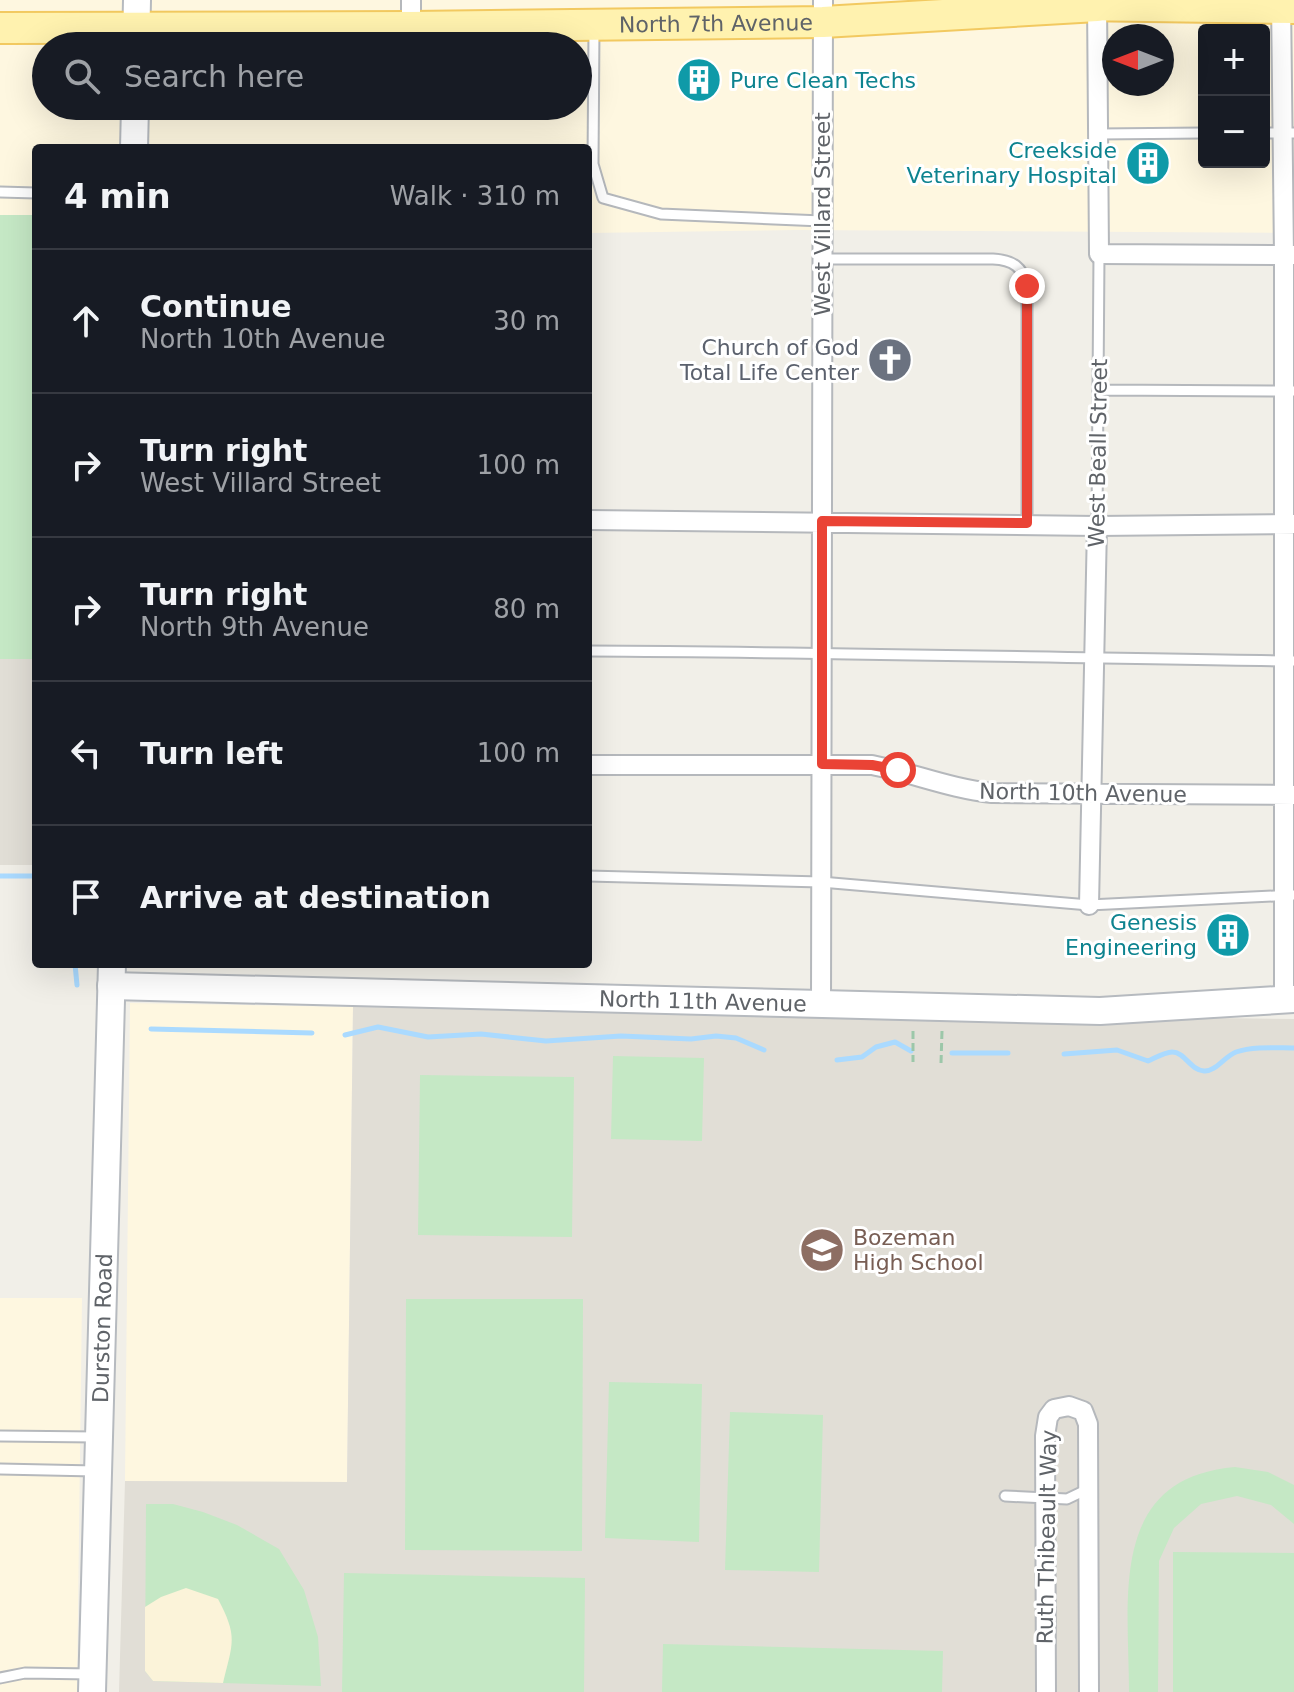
<!DOCTYPE html>
<html lang="en">
<head>
<meta charset="utf-8">
<style>
  :root { --surface:#171b24; --page:#242831; --text:#f1f3f6; --muted:#9ea1a6; --line:#363941 }
  body { margin:0; font-family:"DejaVu Sans",sans-serif; background:var(--page); color:var(--text) }
  .controls { position:absolute; right:24px; top:24px; display:grid; overflow:hidden; border-radius:8px; box-shadow:0 8px 32px #0002 }
  .controls button { width:72px; height:72px; display:grid; place-items:center; padding:0; border:0; border-bottom:2px solid var(--line); background:var(--surface); color:var(--text); font:40px sans-serif }
  .compass { position:absolute; left:1102px; top:24px; width:72px; height:72px; border-radius:50%; background:var(--surface); box-shadow:0 8px 32px #0002; rotate:270deg }
  .stop { position:absolute; width:24px; height:24px; margin:-18px; border:6px solid #ea4335; border-radius:50%; background:#fff }
  .stop.end { background:#ea4335; border-color:#fff; box-shadow:0 2px 8px #0008 }
  .list { margin:0; padding:0; list-style:none }
  h2 { display:flex; justify-content:space-between; align-items:center; height:104px; margin:0; padding:0 32px; font-size:34px }
  h2 small { font-size:26px; font-weight:400; color:var(--muted) }
  .list li { display:grid; grid-template-columns:52px 1fr auto; gap:24px; align-items:center; box-sizing:border-box; height:144px; padding:0 32px; border-top:2px solid var(--line) }
  .list b { display:block; font-size:30px; white-space:nowrap }
  .list p { margin:0; font-size:26px; white-space:nowrap; color:var(--muted) }
  .list em { font-size:26px; font-style:normal; color:var(--muted) }
  .icon { flex:none; width:44px; height:44px; fill:none; stroke:currentColor; stroke-width:2; stroke-linecap:round; stroke-linejoin:round }
  .map { position:relative; flex:none; width:1294px; height:1692px; overflow:hidden }
  .search { position:absolute; background:var(--surface); box-shadow:0 8px 32px #0002; left:32px; top:32px; width:560px; height:88px; display:flex; align-items:center; gap:20px; box-sizing:border-box; padding:0 28px; border-radius:44px; color:var(--muted); font-size:30px }
  .panel { position:absolute; background:var(--surface); box-shadow:0 8px 32px #0002; left:32px; top:144px; width:560px; height:824px; border-radius:8px }
  .map>svg:first-child { display:block }
</style>
</head>
<body>
<div class="map">
<svg width="1294" height="1692" viewBox="0 0 1294 1692">
  <rect width="100%" height="100%" fill="#f1efe8"/>
  <path fill="#fef7e0" fill-rule="evenodd" d="M 0,0 L 1294,0 L 1294,233 L 796,230 L 588,233 L 588,148 L 36,148 L 36,215 L 0,215 ZM 1204,30 L 1264,30 L 1264,162 L 1204,162 ZM 1114,36 L 1162,36 L 1162,84 L 1114,84 ZM 46,46 L 578,46 L 578,106 L 46,106 Z
    M 130,1003 L 353,1007 L 347,1483 L 125,1481 Z
    M 0,1298 L 82,1298 L 77,1692 L 0,1692 Z"/>
  <path fill="#e1ded6" d="M 0,659 L 36,659 L 36,865 L 0,865 Z
    M 353,1007 L 1294,1019 L 1294,1692 L 119,1692 L 125,1481 L 347,1482 Z"/>
  <path fill="#c5e8c5" d="M 0,215 L 36,215 L 36,659 L 0,659 Z
    M 613,1056 L 704,1058 L 702,1141 L 611,1139 Z
    M 420,1075 L 574,1077 L 572,1237 L 418,1235 Z
    M 406,1299 L 583,1299 L 582,1551 L 405,1550 Z
    M 609,1382 L 702,1384 L 699,1542 L 605,1538 Z
    M 730,1412 L 823,1415 L 819,1572 L 725,1570 Z
    M 1235,1467 L 1268,1472 L 1294,1485 L 1294,1524 L 1271,1505 L 1237,1496 L 1201,1504 L 1174,1528 L 1159,1561 L 1158,1692 L 1129,1692 C 1129,1600 1107,1478 1235,1467 Z
    M 146,1504 L 173,1504 L 203,1512 L 237,1525 L 279,1549 L 304,1590 L 318,1637 L 321,1686 L 153,1681 L 145,1671 Z
    M 1173,1552 L 1294,1553 L 1294,1692 L 1173,1692 Z
    M 344,1573 L 585,1578 L 584,1692 L 342,1692 Z
    M 663,1644 L 943,1651 L 942,1692 L 662,1692 Z"/>
  <path fill="#fbf3d9" d="M 186,1588 L 218,1599 C 238,1637 233,1642 223,1683 L 153,1681 L 145,1671 L 145,1607 L 161,1597 Z"/>
  <g fill="none" stroke-linecap="round" stroke-linejoin="round">
    <path stroke="#aadaff" stroke-width="5" d="M 0,876 L 36,876
      M 75,964 L 77,985
      M 151,1029 L 312,1033
      M 345,1035 L 378,1027 L 428,1037 L 481,1034 L 546,1041 L 621,1036 L 691,1039 L 716,1036 L 736,1038 L 764,1050
      M 952,1053 L 1008,1053
      M 1064,1054 L 1117,1050 L 1148,1061 C 1155,1058 1165,1052 1172,1052 C 1185,1052 1190,1070 1204,1071 C 1215,1072 1224,1057 1236,1052 C 1254,1046 1276,1048 1294,1048
      M 837,1060 L 862,1057 L 876,1047 L 895,1042 L 911,1051"/>
    <g stroke="#b5b8bc" stroke-width="13">
      <path id="lane" d="M 594,28 L 593,164 L 603,198 L 661,214 L 822,221
        M 1264,133 L 1294,133
        M 1098,134 L 1204,133
        M 0,192 L 36,193
        M 822,259 L 993,259 C 1013,260 1023,267 1027,286 L 1027,523
        M 1099,390 L 1294,391
        M 1097,526 L 1099,254
        M 588,651 C 823,652 1059,658 1294,661
        M 588,876 L 821,882 L 1089,905 L 1294,895
        M 0,1436 L 96,1437
        M 0,1469 L 95,1471
        M 1005,1496 L 1067,1499 L 1088,1489
        M 0,1678 L 25,1673 L 92,1674"/>
    </g>
    <g stroke="#b5b8bc" stroke-width="22">
      <path id="street" d="M 411,0 L 411,27
        M 1097,0 L 1099,254 L 1294,255
        M 1281,0 L 1284,255 L 1284,999
        M 588,520 L 1097,526 L 1294,524
        M 588,765 L 872,765 C 913,773 951,789 992,793 L 1294,795
        M 1089,905 L 1097,526
        M 821,1004 L 823,0
        M 1046,1692 L 1045,1436 L 1048,1417 L 1054,1409 L 1069,1406 L 1083,1411 L 1088,1424 L 1089,1692"/>
    </g>
    <g stroke="#b6babf" stroke-width="30">
      <g id="secondary">
        <path d="M 136,46 L 137,0"/>
        <path d="M 134,148 L 135,106"/>
        <path id="s1" d="M 111,986 L 1100,1011 L 1294,999"/>
        <path id="s2" d="M 92,1692 L 112,964"/>
      </g>
    </g>
    <g stroke="#f2c960" stroke-width="34">
      <g id="primary">
        <path d="M 1076,5 L 1294,8"/>
        <path id="s3" d="M 0,28 L 411,27 L 823,22 L 1097,6"/>
      </g>
    </g>
    <path stroke="#9cc7a9" stroke-width="3" stroke-dasharray="8 4" stroke-linecap="butt" d="M 913,1031 L 913,1062
      M 941,1063 L 942,1031"/>
    <use href="#lane" stroke="#fff" stroke-width="9"/>
    <use href="#street" stroke="#fff" stroke-width="18"/>
    <use href="#secondary" stroke="#fff" stroke-width="26"/>
    <use href="#primary" stroke="#fff2af" stroke-width="30"/>
  </g>
  <g fill="none" stroke-linecap="round" stroke-linejoin="round">
    <path stroke="#ea4335" stroke-width="10" d="M 898,770 L 872,765 L 822,764 L 822,521 L 1027,523 L 1027,286"/>
  </g>
  <defs>
    <g id="building-disc" transform="scale(2.3)"><circle r="9.5" fill="#0f9aa8" stroke="#fff"/><path d="M-4-6H4V6H1V3H-1V6H-4ZM-2.5-4.3h1.7v1.8h-1.7ZM.8-4.3h1.7v1.8H.8ZM-2.5-1h1.7V.8h-1.7ZM.8-1h1.7V.8H.8Z" fill="#fff"/></g>
    <g id="church-disc" transform="scale(2.3)"><circle r="9.5" fill="#6b7280" stroke="#fff"/><path d="M-1.2-6h2.4v3.5h3.3v2.4h-3.3V6h-2.4V-.1h-3.3v-2.4h3.3Z" fill="#fff"/></g>
    <g id="school-disc" transform="scale(2.3)"><circle r="9.5" fill="#8d6e63" stroke="#fff"/><path d="M0-5L7-2L0 1L-7-2ZM-4 1L0 2.5L4 1V4Q0 6-4 4Z" fill="#fff"/></g>
  </defs>
  <g fill-rule="evenodd">
    <use href="#building-disc" x="699" y="80"/>
    <use href="#building-disc" x="1148" y="163"/>
    <use href="#church-disc" x="890" y="360"/>
    <use href="#building-disc" x="1228" y="935"/>
    <use href="#school-disc" x="822" y="1250"/>
  </g>
  <g text-anchor="middle" dominant-baseline="central" stroke-width="6" stroke-linejoin="round" paint-order="stroke">
    <g font-size="22" fill="#5f6368" stroke="#fff">
      <text stroke="none"><textPath href="#s3" startOffset="716">North 7th Avenue</textPath></text>
      <text transform="translate(822 214) rotate(-90)">West Villard Street</text>
      <text transform="translate(1098 453) rotate(-89)">West Beall Street</text>
      <text transform="translate(1083 793) rotate(1)">North 10th Avenue</text>
      <text stroke="none"><textPath href="#s1" startOffset="592">North 11th Avenue</textPath></text>
      <text stroke="none"><textPath href="#s2" startOffset="364">Durston Road</textPath></text>
      <text transform="translate(1047 1537) rotate(-89)">Ruth Thibeault Way</text>
    </g>
    <g font-size="22" fill="#0d838f" stroke="#fff" text-anchor="end">
      <text x="730" y="80" text-anchor="start">Pure Clean Techs</text>
      <text x="1117" y="150">Creekside<tspan x="1117" dy="25">Veterinary Hospital</tspan></text>
      <text x="1197" y="922">Genesis<tspan x="1197" dy="25">Engineering</tspan></text>
    </g>
    <g font-size="22" fill="#5b616d" stroke="#fff" text-anchor="end">
      <text x="859" y="347">Church of God<tspan x="859" dy="25">Total Life Center</tspan></text>
    </g>
    <g font-size="22" fill="#785e54" stroke="#fff" text-anchor="start">
      <text x="853" y="1237">Bozeman<tspan x="853" dy="25">High School</tspan></text>
    </g>
  </g>
</svg>
<div class="controls">
<button>+</button>
<button>−</button>
</div>
<svg class="compass" viewBox="-18 -18 36 36"><path d="M0-13l5 13h-10z" fill="#e53935"/><path d="M0 13l5-13h-10z" fill="#9ea1a6"/></svg>
<div class="stop" style="left:898px;top:770px"></div>
<div class="stop end" style="left:1027px;top:286px"></div>
<div class="search"><svg class="icon" aria-label="search" viewBox="0 0 24 24"><circle cx="10" cy="10" r="6"/><path d="M15 15l6 6"/></svg>Search here</div>
<section class="panel">
<h2>4 min<small>Walk · 310 m</small></h2>
<ul class="list">
<li><svg class="icon" aria-label="ahead" viewBox="0 0 24 24"><path d="M12 20V5M6 11l6-6 6 6"/></svg><div><b>Continue</b><p>North 10th Avenue</p></div><em>30 m</em></li>
<li><svg class="icon" aria-label="right" viewBox="0 0 24 24"><path d="M7 20v-9h11M14 6l5 5-5 5"/></svg><div><b>Turn right</b><p>West Villard Street</p></div><em>100 m</em></li>
<li><svg class="icon" aria-label="right" viewBox="0 0 24 24"><path d="M7 20v-9h11M14 6l5 5-5 5"/></svg><div><b>Turn right</b><p>North 9th Avenue</p></div><em>80 m</em></li>
<li><svg class="icon" aria-label="left" viewBox="0 0 24 24"><path d="M17 20v-9H6M10 6l-5 5 5 5"/></svg><div><b>Turn left</b></div><em>100 m</em></li>
<li><svg class="icon" aria-label="arrive" viewBox="0 0 24 24"><path d="M6 21V4h12l-3 4 3 4H6"/></svg><div><b>Arrive at destination</b></div></li>
</ul>
</section>
</div>
</body>
</html>
